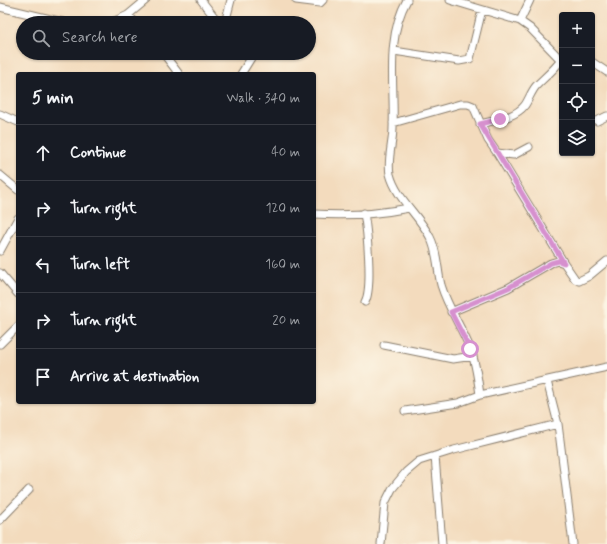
<!DOCTYPE html>
<html lang="en">
<head>
<meta charset="utf-8">
<style>
  :root { --surface:#171b24; --page:#20242c; --text:#f1f3f6; --muted:#9ea1a6; --line:#363941 }
  body { margin:0; font-family:Mynerve,sans-serif; background:var(--page); color:var(--text) }
  .controls { position:absolute; right:12px; top:12px; display:grid; overflow:hidden; border-radius:4px; box-shadow:0 1px 3px #0004 }
  .controls button { width:36px; height:36px; display:grid; place-items:center; padding:0; border:0; border-bottom:1px solid var(--line); background:var(--surface); color:var(--text); font:20px sans-serif }
  .stop { position:absolute; width:12px; height:12px; margin:-9px; border:3px solid #d690ce; border-radius:50%; background:#fff }
  .stop.end { background:#d690ce; border-color:#fff; box-shadow:0 1px 4px #0008 }
  .list { margin:0; padding:0; list-style:none }
  h2 { display:flex; justify-content:space-between; align-items:center; height:52px; margin:0; padding:0 16px; font-size:17px }
  h2 small { font-size:13px; font-weight:400; color:var(--muted) }
  .list li { display:grid; grid-template-columns:26px 1fr auto; gap:12px; align-items:center; box-sizing:border-box; height:56px; padding:0 16px; border-top:1px solid var(--line) }
  .list b { display:block; font-size:15px; white-space:nowrap }
  .list em { font-size:13px; font-style:normal; color:var(--muted) }
  .icon { flex:none; width:22px; height:22px; fill:none; stroke:currentColor; stroke-width:2; stroke-linecap:round; stroke-linejoin:round }
  .map { position:relative; flex:none; width:607px; height:544px; overflow:hidden }
  .search { position:absolute; background:var(--surface); box-shadow:0 1px 3px #0004; left:16px; top:16px; width:300px; height:44px; display:flex; align-items:center; gap:10px; box-sizing:border-box; padding:0 14px; border-radius:22px; color:var(--muted); font-size:15px }
  .panel { position:absolute; background:var(--surface); box-shadow:0 1px 3px #0004; left:16px; top:72px; width:300px; height:332px; border-radius:4px }
  .map>svg:first-child { display:block }
</style>
</head>
<body>
<div class="map">
<svg width="607" height="544" viewBox="0 0 607 544">
  <rect width="100%" height="100%" fill="#fcf5e5"/>
  <filter id="ink" filterUnits="userSpaceOnUse"><feTurbulence type="fractalNoise" baseFrequency=".025" numOctaves="2"/><feDisplacementMap in="SourceGraphic" scale="8" xChannelSelector="R" yChannelSelector="G"/><feConvolveMatrix kernelMatrix="1 2 1 2 8 2 1 2 1" color-interpolation-filters="sRGB"/></filter>
  <filter id="wash" filterUnits="userSpaceOnUse"><feTurbulence type="fractalNoise" baseFrequency=".012" numOctaves="4" result="noise"/><feDisplacementMap in="SourceGraphic" scale="16" xChannelSelector="R" yChannelSelector="G"/><feGaussianBlur stdDeviation="0.9" result="paint"/><feColorMatrix in="noise" values="0 0 0 0 0 0 0 0 0 0 0 0 0 0 0 0 0 1.4 0 .05"/><feComposite in="paint" operator="in"/></filter>
  <g filter="url(#wash)">
    <rect width="100%" height="100%" fill="#f3dbbd"/>
  </g>
  <g filter="url(#ink)">
    <g fill="none" stroke-linecap="round" stroke-linejoin="round">
      <g stroke="#887c6c" stroke-width="9">
        <path id="minor" d="M 201,0 L 219,23
          M 296,0 L 320,3 L 323,0
          M 407,0 C 385,39 395,86 393,128 C 393,142 387,160 390,174 C 396,198 419,215 430,237 C 438,252 437,269 441,285 C 448,308 461,326 470,348 C 476,363 478,380 480,395
          M 450,0 L 520,21 L 530,28 L 561,60
          M 0,7 L 67,23
          M 128,15 L 136,23
          M 520,21 L 530,0
          M 110,23 L 128,15 L 146,0
          M 225,23 L 231,0
          M 394,51 L 459,61 L 470,59 L 482,10
          M 163,53 L 179,74
          M 592,62 L 607,72
          M 241,74 L 251,58 L 250,53
          M 0,114 L 18,122
          M 597,121 L 607,116
          M 393,123 L 460,104 L 468,104 L 473,106 L 488,140 L 497,153 L 514,155 L 529,147
          M 480,124 C 495,120 515,118 525,105 C 529,99 531,92 536,86 C 545,77 554,70 562,59
          M 497,153 L 564,263
          M 0,175 L 18,190
          M 364,213 C 367,230 373,288 365,302
          M 314,214 C 345,216 379,214 409,208
          M 0,251 L 18,218
          M 0,273 L 18,294
          M 451,312 L 508,288 L 551,263 L 558,261 L 564,263 L 575,279 L 579,281 L 589,276 L 607,261
          M 0,344 L 18,326
          M 384,345 L 453,359 L 473,356
          M 547,381 L 558,424 L 573,544
          M 405,411 L 458,403 L 480,395 L 607,367
          M 435,456 L 442,544
          M 0,520 L 29,490
          M 381,544 L 385,503 L 392,489 L 406,472 L 419,461 L 454,450 L 558,424"/>
      </g>
      <use href="#minor" stroke="#fff" stroke-width="7"/>
    </g>
  </g>
  <g fill="none" stroke-linecap="round" stroke-linejoin="round" filter="url(#ink)">
    <path stroke="#d690ce" stroke-width="5" d="M 470,349 L 451,312 L 508,288 L 551,263 L 558,261 L 564,263 L 480,124 L 500,119"/>
  </g>
</svg>
<div class="controls">
<button>+</button>
<button>−</button>
<button><svg class="icon" aria-label="locate" viewBox="0 0 24 24"><circle cx="12" cy="12" r="6"/><path d="M12 2v4M12 18v4M2 12h4M18 12h4"/></svg></button>
<button><svg class="icon" aria-label="layers" viewBox="0 0 24 24"><path d="M12 4l9 5-9 5-9-5zM3 14l9 5 9-5"/></svg></button>
</div>
<div class="stop" style="left:470px;top:349px"></div>
<div class="stop end" style="left:500px;top:119px"></div>
<div class="search"><svg class="icon" aria-label="search" viewBox="0 0 24 24"><circle cx="10" cy="10" r="6"/><path d="M15 15l6 6"/></svg>Search here</div>
<section class="panel">
<h2>5 min<small>Walk · 340 m</small></h2>
<ul class="list">
<li><svg class="icon" aria-label="ahead" viewBox="0 0 24 24"><path d="M12 20V5M6 11l6-6 6 6"/></svg><div><b>Continue</b></div><em>40 m</em></li>
<li><svg class="icon" aria-label="right" viewBox="0 0 24 24"><path d="M7 20v-9h11M14 6l5 5-5 5"/></svg><div><b>Turn right</b></div><em>120 m</em></li>
<li><svg class="icon" aria-label="left" viewBox="0 0 24 24"><path d="M17 20v-9H6M10 6l-5 5 5 5"/></svg><div><b>Turn left</b></div><em>160 m</em></li>
<li><svg class="icon" aria-label="right" viewBox="0 0 24 24"><path d="M7 20v-9h11M14 6l5 5-5 5"/></svg><div><b>Turn right</b></div><em>20 m</em></li>
<li><svg class="icon" aria-label="arrive" viewBox="0 0 24 24"><path d="M6 21V4h12l-3 4 3 4H6"/></svg><div><b>Arrive at destination</b></div></li>
</ul>
</section>
</div>
</body>
</html>
